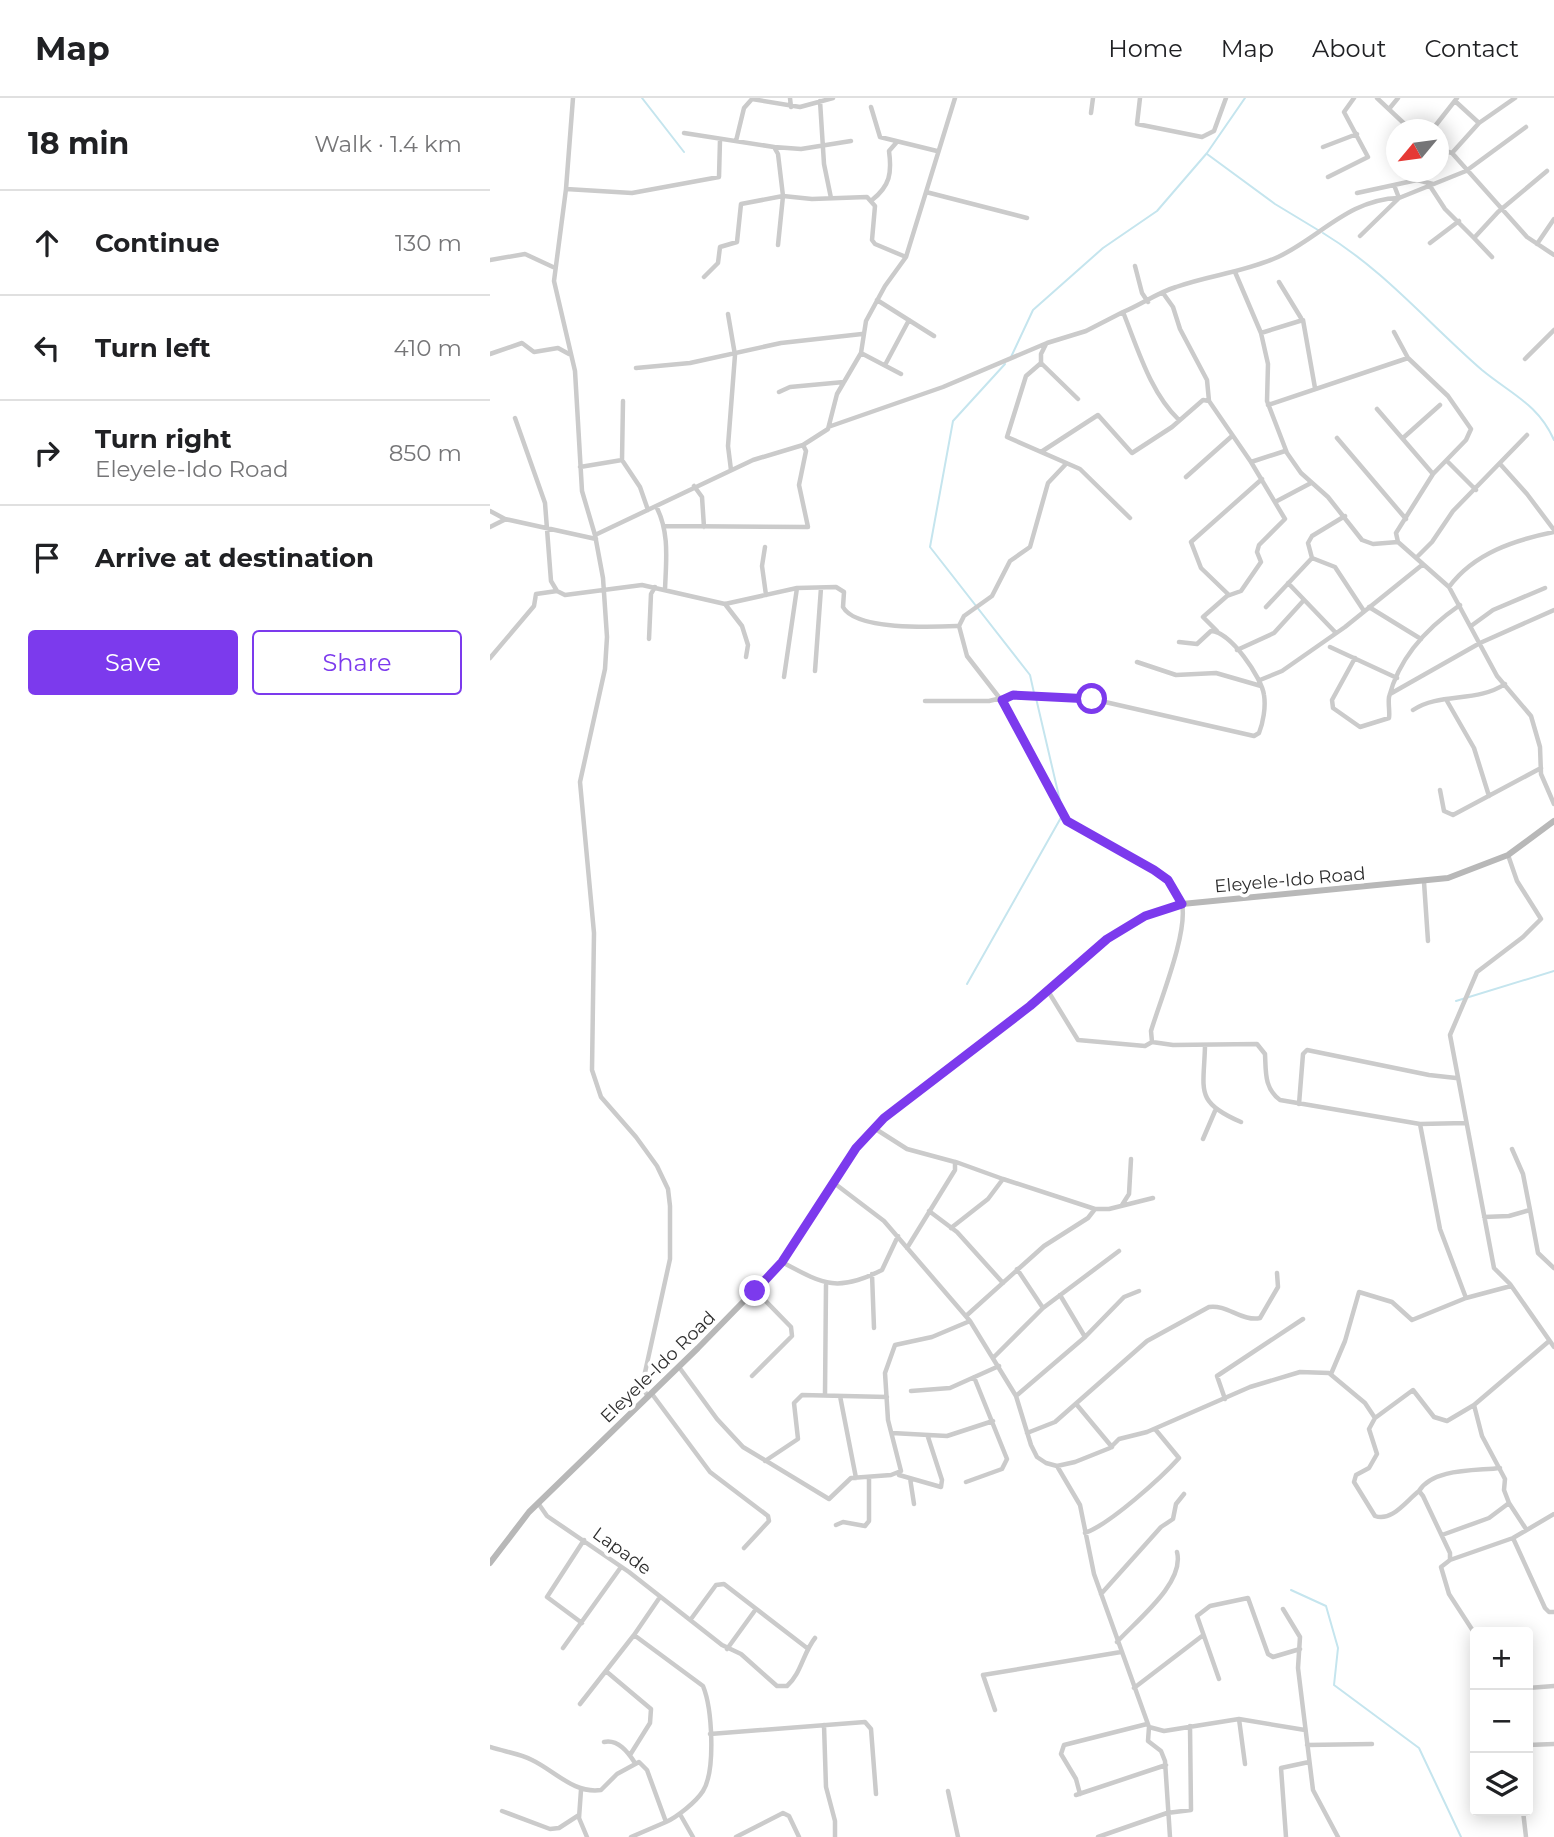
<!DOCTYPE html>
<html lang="en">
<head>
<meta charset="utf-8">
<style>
  :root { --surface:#fff; --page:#f6f6f6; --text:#202124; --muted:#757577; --line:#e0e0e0; --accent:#7c3aed }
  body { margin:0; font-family:Montserrat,sans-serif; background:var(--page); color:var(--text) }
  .controls { position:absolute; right:21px; bottom:21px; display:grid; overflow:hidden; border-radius:7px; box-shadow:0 4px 18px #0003 }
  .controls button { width:63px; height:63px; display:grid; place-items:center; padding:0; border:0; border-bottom:2px solid var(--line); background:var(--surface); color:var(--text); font:35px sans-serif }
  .compass { position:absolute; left:896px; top:21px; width:63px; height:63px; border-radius:50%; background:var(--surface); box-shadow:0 4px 18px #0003; rotate:241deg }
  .stop { position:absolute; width:21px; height:21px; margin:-16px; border:5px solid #7c3aed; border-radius:50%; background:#fff }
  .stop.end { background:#7c3aed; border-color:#fff; box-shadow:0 2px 7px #0008 }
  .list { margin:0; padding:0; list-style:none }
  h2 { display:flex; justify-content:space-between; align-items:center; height:91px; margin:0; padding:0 28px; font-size:30px }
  h2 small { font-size:23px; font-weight:400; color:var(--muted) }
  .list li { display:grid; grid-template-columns:46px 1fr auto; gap:21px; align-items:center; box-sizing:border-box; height:105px; padding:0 28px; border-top:2px solid var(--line) }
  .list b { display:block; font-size:26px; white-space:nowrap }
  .list p { margin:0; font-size:23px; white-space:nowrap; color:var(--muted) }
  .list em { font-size:23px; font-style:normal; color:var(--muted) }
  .actions { display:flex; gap:14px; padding:21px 28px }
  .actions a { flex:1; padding:16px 0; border:2px solid var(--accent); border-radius:7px; text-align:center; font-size:24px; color:var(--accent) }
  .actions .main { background:var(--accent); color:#fff }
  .icon { flex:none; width:38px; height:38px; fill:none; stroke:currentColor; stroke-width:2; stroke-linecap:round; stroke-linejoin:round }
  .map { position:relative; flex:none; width:1064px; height:1739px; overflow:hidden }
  header { display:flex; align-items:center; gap:42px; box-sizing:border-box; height:98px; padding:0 35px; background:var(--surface); border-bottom:2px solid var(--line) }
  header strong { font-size:33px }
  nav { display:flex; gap:38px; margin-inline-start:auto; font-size:24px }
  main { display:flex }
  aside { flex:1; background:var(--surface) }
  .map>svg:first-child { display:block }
</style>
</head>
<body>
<header>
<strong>Map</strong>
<nav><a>Home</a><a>Map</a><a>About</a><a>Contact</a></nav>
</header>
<main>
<aside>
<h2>18 min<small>Walk · 1.4 km</small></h2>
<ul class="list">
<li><svg class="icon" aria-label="ahead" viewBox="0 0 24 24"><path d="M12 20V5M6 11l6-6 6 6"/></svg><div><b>Continue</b></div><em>130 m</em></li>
<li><svg class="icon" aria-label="left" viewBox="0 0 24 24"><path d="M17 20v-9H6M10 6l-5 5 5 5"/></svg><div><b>Turn left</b></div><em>410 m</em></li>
<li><svg class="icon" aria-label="right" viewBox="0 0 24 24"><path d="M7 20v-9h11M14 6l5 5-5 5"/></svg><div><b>Turn right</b><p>Eleyele-Ido Road</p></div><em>850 m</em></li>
<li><svg class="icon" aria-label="arrive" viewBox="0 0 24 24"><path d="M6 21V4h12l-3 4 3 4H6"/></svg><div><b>Arrive at destination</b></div></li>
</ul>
<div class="actions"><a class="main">Save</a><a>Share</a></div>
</aside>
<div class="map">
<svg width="1064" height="1739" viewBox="0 0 1064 1739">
  <rect width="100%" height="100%" fill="#fff"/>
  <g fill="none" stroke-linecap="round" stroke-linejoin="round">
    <path stroke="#c5e5ee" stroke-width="2" d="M 152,0 L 194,54
      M 717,56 L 785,106 L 828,132
      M 833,135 C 894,172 938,225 992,272 C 1021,296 1048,306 1064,342
      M 521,259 L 543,212 L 613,150 L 667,113 L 717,55 L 755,0
      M 515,266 L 463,323 L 440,449 L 540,577 L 544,595
      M 546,600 L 571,707
      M 477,886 L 573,716
      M 966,903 L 1064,873
      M 801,1492 L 836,1508 L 848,1550 L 844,1587 L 929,1650 L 971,1739"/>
    <path stroke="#cbcbcb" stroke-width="4.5" d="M 83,0 L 76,91 L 64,183 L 85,273 L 92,393 L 105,437 L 113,480 L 117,539 L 115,571 L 90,684 L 104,835 L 102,972 L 111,999 L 146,1039 L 167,1068 L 178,1091 L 180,1108 L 180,1161 L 152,1288 L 158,1299
      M 300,0 L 301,9
      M 650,0 L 647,26 L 712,39 L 724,33 L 736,0
      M 887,0 L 921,32
      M 330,3 L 334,66 L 341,100
      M 965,3 L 989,25
      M 381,9 L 390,39 L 447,53
      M 899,11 L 908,0
      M 601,15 L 603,0
      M 942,32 L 967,0
      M 194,35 L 284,49 L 288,56 L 293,98 L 322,101 L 377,99 L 385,108 L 382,142 L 385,146 L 416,159
      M 246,43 L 254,10 L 262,1 L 310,9 L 343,0
      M 284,49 L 311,51 L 361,43
      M 833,49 L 867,36
      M 948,51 L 962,55 L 1037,139 L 1064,157
      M 962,55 L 989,25 L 1025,0
      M 838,79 L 878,59 L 854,14 L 864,0
      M 940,88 L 955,111 L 984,140
      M 76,91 L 142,95 L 229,79 L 230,42
      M 436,94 L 537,120
      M 867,95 L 927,82 L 943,86
      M 382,102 C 400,88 402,75 399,53 L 406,45
      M 870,138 L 909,100 L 976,73 L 1036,29
      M 940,145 L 969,123
      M 1047,146 L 1064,121
      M 1002,159 L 984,140 L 1008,114 L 1057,73
      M 0,162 L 35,156 L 63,169
      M 645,168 L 652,195 L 658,204
      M 745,174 L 771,235 L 778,266 L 777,303 L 797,355 L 811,375 L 838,399 L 872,442 L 883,446 L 908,444 L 959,489 L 1007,578 L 1041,618 L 1050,649 L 1051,676 L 1064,706
      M 214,179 L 228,165 L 230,149 L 247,144 L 251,106 L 293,98 L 288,147
      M 789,184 L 811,220
      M 673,195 L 683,209 L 690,231 L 717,282 L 719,303 L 761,364 L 795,353
      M 387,202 L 444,238
      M 238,216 L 245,257 L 238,348 L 241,372
      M 904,234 L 918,260 L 958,298 L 981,331 L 976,342 L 943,376 L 906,435 L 908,444
      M 771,235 L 813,222 L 825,290
      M 556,246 L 551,256 L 551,265 L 588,301
      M 371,255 L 411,276
      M 0,256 L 32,245 L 44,254 L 68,250 L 79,256
      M 1035,261 L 1064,232
      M 551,265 L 536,278 L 517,339 L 590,371 L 640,420
      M 395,267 L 419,222
      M 146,270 L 200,265 L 291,245 L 372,236
      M 289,294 L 300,289 L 354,284
      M 778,307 L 918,260
      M 887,311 L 943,376
      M 25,320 L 55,405 L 61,483 L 67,493 L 75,497 L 152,487 L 235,506 L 307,490 L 346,489 L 354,494 L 353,509 C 366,533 445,529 469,528
      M 689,322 C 660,294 648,251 633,214 C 650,207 669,194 686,189 C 720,177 755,174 788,159 C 829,140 859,101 909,100 L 904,87
      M 341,328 L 453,289 L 557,245 L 596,233 L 633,214
      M 847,340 L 916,421
      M 913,340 L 950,307
      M 551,354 L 608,317 L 642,355 L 682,329 L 713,302 L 719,303
      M 132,362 L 133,303
      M 957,363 L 986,392
      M 575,367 L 558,385 L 540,449 L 520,463 L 502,498 L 474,518 L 469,528 L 477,558 L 515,607 L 577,723 L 664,772 C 676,780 688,791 692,806 C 698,835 670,903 661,933 L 662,944
      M 1011,367 L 1037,396 L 1064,432
      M 90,369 L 132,362 L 150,389 L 158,412
      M 696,379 L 742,338
      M 204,388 L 212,399 L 214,429
      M 787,403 L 821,385
      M 166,408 C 180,435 176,463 175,492
      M 0,413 L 15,421 L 106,441
      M 175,428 L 318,429 L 309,387 L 316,353 L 313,347
      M 0,429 L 14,422
      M 105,437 L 263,362 L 313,347 L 338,331 L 347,296 L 371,255 L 376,223 L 395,188 L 416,159 L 465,0
      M 275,449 L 272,468 L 276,497
      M 822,460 L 845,469 L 874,513
      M 926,460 L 942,444 L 963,413 L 1037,337
      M 798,485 L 846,535
      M 959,489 C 984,455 1025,442 1064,434
      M 739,497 L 711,470 L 701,444 L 772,381
      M 235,506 L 252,528 L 258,547 L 256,559
      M 776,509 L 822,460 L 818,445 L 822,438 L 855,418
      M 879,509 L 931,541
      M 981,528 L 1003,512 L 1055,490
      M 727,533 L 713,519 L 737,498 L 751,493 L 771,464 L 767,454 L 769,447 L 795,421 L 761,364
      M 159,541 L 161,496 L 165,489
      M 840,549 L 907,580
      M 747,552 L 784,535 L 814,502
      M 0,560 L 44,508 L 46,496 L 67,493
      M 865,560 L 842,602 L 843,610 L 870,629 L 899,620 C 900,614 898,606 899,599 C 909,560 938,529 970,507
      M 647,564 L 686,577 L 726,575 L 771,588
      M 325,573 L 331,490
      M 294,579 L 307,490
      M 770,582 L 792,573 L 855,529 L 932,467
      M 900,596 L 990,545 L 1064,512
      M 435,603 L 499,603 L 520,598 L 574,598 L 602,601 L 764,638 L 769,635 C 773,625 776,609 774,597 C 772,580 740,533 721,533 L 707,546 L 689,544
      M 957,603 L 984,650 L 999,698
      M 923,612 C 950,594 987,605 1015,586
      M 950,692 L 954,713 L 963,717 L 1051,670
      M 1018,757 L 1027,783 L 1051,821 L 1033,839 L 987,874 L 960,937 L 1004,1170 L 1020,1186 L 1064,1249
      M 934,784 L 938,843
      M 558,893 L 588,942 L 655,948 L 662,944 L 683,947 L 767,946 L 775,956 C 776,974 774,990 790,1002 L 930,1026 L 976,1025
      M 715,948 C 714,992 704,1004 751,1024
      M 809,1006 L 813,956 L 817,952 L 939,977 L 966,980
      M 930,1026 L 950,1131 L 976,1200 L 1021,1188
      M 384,1030 L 417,1051 L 465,1064 L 465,1072 L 417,1150
      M 713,1041 L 725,1013
      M 1022,1051 L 1033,1076 L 1040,1112
      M 513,1081 L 605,1111 L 619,1111 L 663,1100
      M 344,1085 L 394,1123 L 480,1223 L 526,1298 L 541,1347 L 547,1359 L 556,1365 L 567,1368 L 585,1364 L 620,1350 L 629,1341 L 657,1334 L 760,1289 L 810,1274 L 839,1275 L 875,1305 L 885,1320 L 879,1331 L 887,1356 L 879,1370 L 866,1377 L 864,1384 L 885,1418 C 902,1424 916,1403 929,1393 L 933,1398 L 960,1455 L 960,1462 L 951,1469 L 959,1496 L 985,1536
      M 632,1107 L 639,1096 L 641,1061
      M 439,1113 L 467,1134 L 513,1185
      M 994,1119 L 1019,1118 L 1040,1112 L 1048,1155 L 1064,1170
      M 461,1130 L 498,1101 L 513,1081 L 466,1064
      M 292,1164 C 333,1186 347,1195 392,1172 L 408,1138
      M 527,1171 L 553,1210
      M 382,1176 L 384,1230
      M 570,1197 L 595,1239
      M 476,1218 L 554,1148 L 598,1120 L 605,1111
      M 504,1259 L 553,1210 L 629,1153
      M 189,1269 L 227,1321 L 253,1349 L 339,1401 L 361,1380 L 401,1377 L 411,1373 L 398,1322 L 395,1275 L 405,1247 L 442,1239 L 480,1223
      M 841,1276 L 855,1243 L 869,1194 L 902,1204 L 922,1222 L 976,1200
      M 262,1278 L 302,1238 L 301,1229 L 266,1193
      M 421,1293 L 460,1290 L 509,1268
      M 162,1296 L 220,1374 L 278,1418 L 279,1423 L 254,1450
      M 335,1296 L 336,1187
      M 350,1298 L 366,1380
      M 526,1298 L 595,1239 L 634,1199 L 649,1193
      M 735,1301 L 727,1278 L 813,1221
      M 587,1307 L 622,1349
      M 984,1307 L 992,1338 L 1015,1381 L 1014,1392 L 1019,1405 L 1036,1431
      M 885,1320 L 923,1292 L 944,1319 L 957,1323 L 984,1307 L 1058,1244
      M 402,1335 L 457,1338 L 503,1323
      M 537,1335 L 565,1324 L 657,1243 L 719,1209 C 736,1206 753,1224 770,1220 L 788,1189 L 787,1175
      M 275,1363 L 308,1341 L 304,1305 L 312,1297 L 397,1299
      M 567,1368 L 590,1407 L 604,1476 L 659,1629 L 674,1633 L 749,1621 L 815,1632
      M 409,1377 L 451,1389 L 452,1382 L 438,1339
      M 420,1380 L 424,1406
      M 476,1384 L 512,1371 L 517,1361 L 484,1279
      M 929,1393 C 943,1370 986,1373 1010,1370
      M 48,1405 L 57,1418 L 139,1474 L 232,1547 L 251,1556 L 287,1588 L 297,1588 C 311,1576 313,1555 325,1540
      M 346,1427 L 353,1424 L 375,1428 L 379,1423 L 379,1380
      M 595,1435 C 620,1426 671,1380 689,1360 L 665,1331
      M 952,1437 L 999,1420 L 1019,1405
      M 1023,1440 L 1055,1510 L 1059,1514 L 1064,1514
      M 960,1462 L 1023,1440 L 1064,1416
      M 611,1496 L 671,1429 L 683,1421 L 686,1406 L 694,1396
      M 793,1511 L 810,1539 L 808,1570 L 823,1692 L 848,1739
      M 201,1521 L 226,1487 L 234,1486 L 317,1550
      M 92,1525 L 57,1499 L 94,1442
      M 627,1544 C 647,1522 695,1485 687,1454
      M 73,1550 L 131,1469
      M 237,1551 L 266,1511
      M 117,1574 L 161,1611 L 160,1625 L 140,1657
      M 729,1581 L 707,1518 L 720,1508 L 758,1500 L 778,1556 L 783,1559 L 810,1551
      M 644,1590 L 712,1538
      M 1038,1590 L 1064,1588
      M 90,1606 L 144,1537
      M 505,1612 L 493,1577 L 631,1554
      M 749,1621 L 755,1666
      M 334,1627 L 336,1689 L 345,1723 L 345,1739
      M 659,1629 L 658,1643 L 671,1653 L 675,1663 L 680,1739
      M 220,1636 L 375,1624 L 381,1631 L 386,1696
      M 114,1644 C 128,1641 138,1654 145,1665
      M 817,1647 L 882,1646
      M 1038,1647 L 1064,1646
      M 0,1649 C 15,1654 28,1655 42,1662 C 65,1673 84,1696 111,1692 L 127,1676 L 149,1664 L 157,1672 L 176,1724 C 187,1719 206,1704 213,1693 C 226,1672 222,1610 213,1588 L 144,1537 L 170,1499
      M 91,1692 L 89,1720 L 97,1739
      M 458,1693 L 468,1739
      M 590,1696 L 586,1681 L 571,1656 L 574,1647 L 657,1626
      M 586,1697 L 676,1667
      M 12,1713 L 60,1731 L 69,1730 L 89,1717
      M 1033,1713 L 1036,1739
      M 191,1718 L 203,1739
      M 141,1739 L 176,1724
      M 246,1739 L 293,1715 L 299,1718 L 309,1739
      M 608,1739 L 677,1715 L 701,1712 L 700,1628
      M 796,1739 L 791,1670 L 819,1664"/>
    <path stroke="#b8b8b8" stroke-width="6" d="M 0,1465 L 39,1414 L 208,1250 L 292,1164 L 366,1050 L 394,1020 L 540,908 L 617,841 L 655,818 L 692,806 L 958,780 L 1018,757 L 1064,723"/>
  </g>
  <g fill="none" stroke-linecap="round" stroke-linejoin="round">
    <path stroke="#7c3aed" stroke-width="9" d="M 265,1193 L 292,1164 L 366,1050 L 394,1020 L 540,908 L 617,841 L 655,818 L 692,806 L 678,782 L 664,772 L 577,723 L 512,602 L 523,597 L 602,601"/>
  </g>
  <g text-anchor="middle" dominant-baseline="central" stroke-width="7" stroke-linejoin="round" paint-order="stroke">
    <g font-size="18" fill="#2e2e2e" stroke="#fff">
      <text transform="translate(800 782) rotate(-5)">Eleyele-Ido Road</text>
      <text transform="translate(168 1269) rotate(-44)">Eleyele-Ido Road</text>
      <text transform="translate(132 1453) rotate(36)">Lapade</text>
    </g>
  </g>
</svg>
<div class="controls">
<button>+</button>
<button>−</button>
<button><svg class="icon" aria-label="layers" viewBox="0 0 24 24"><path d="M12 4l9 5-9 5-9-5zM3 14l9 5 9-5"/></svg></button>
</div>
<svg class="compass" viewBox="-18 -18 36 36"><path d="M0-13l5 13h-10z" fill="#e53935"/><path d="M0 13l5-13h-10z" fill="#757577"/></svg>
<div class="stop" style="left:602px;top:601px"></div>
<div class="stop end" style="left:265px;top:1193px"></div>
</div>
</main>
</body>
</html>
